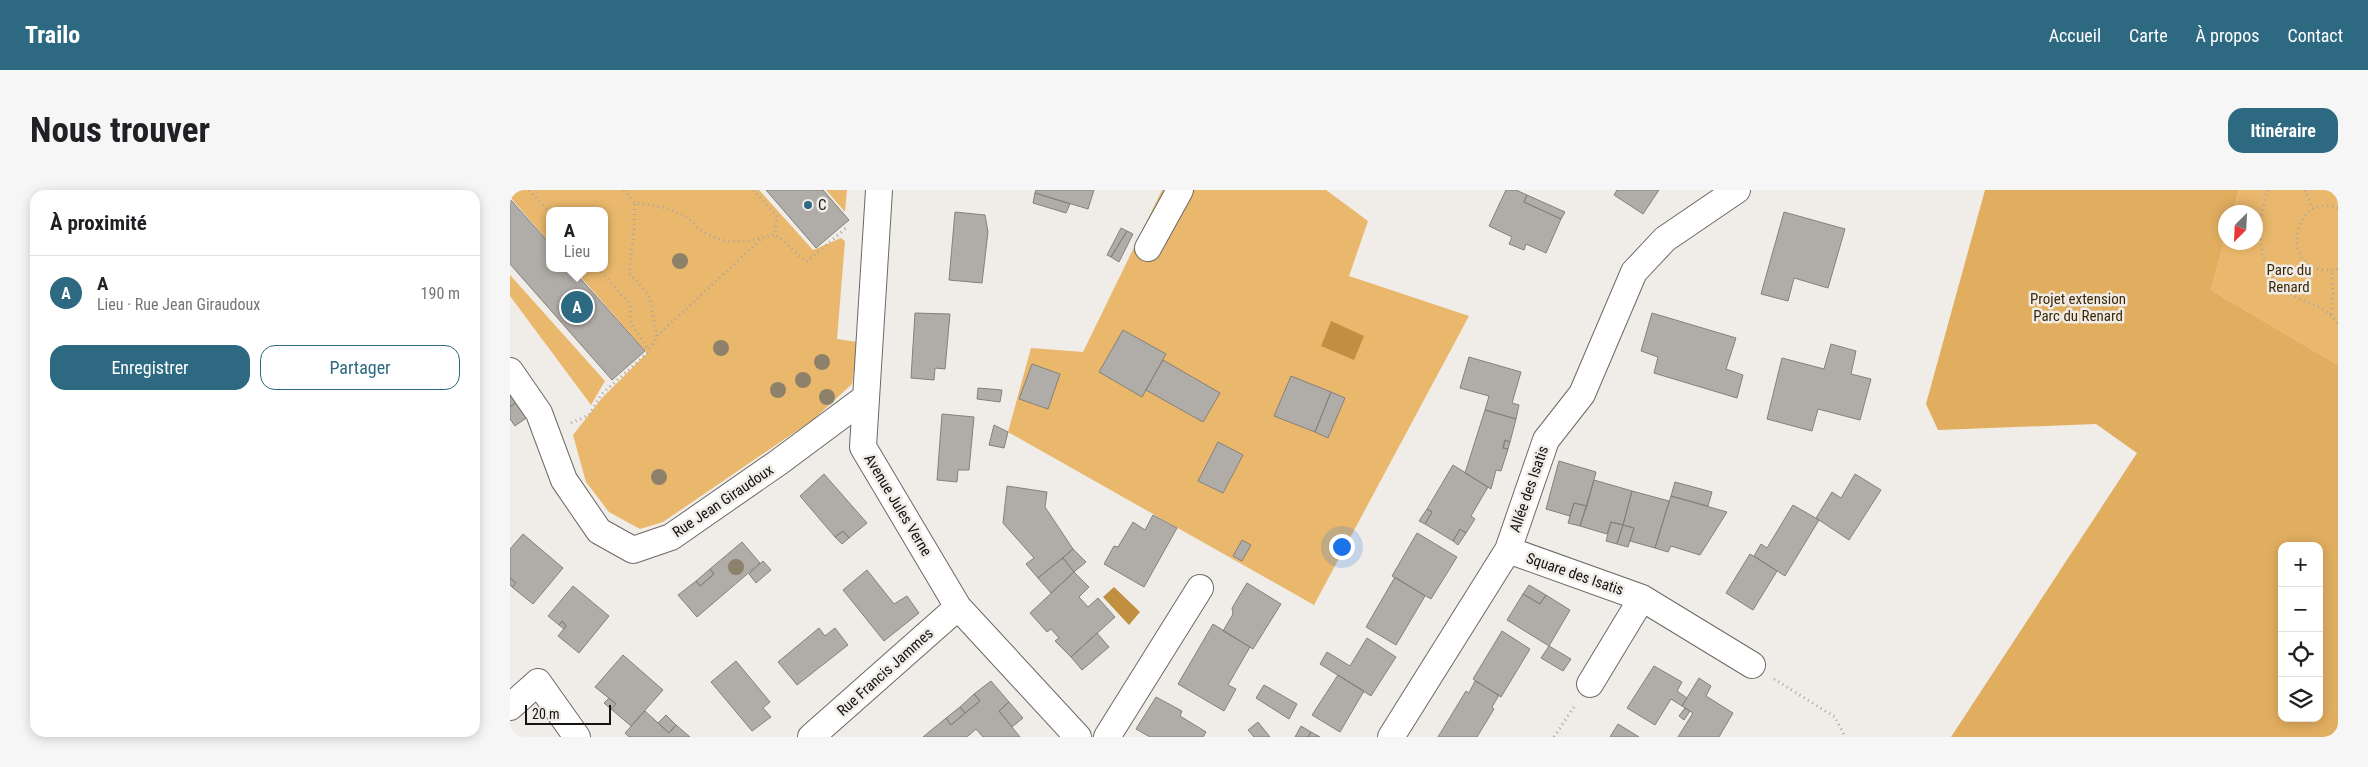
<!DOCTYPE html>
<html lang="fr">
<head>
<meta charset="utf-8">
<style>
  :root { --surface:#fff; --page:#f6f6f6; --text:#202124; --muted:#757577; --line:#e0e0e0; --accent:#2d6980 }
  body { margin:0; font-family:"Roboto Condensed",sans-serif; background:var(--page); color:var(--text) }
  .controls { position:absolute; right:15px; bottom:15px; display:grid; overflow:hidden; border-radius:10px; box-shadow:0 2px 12px #0003 }
  .controls button { width:45px; height:45px; display:grid; place-items:center; padding:0; border:0; border-bottom:1px solid var(--line); background:var(--surface); color:var(--text); font:25px sans-serif }
  .compass { position:absolute; left:1708px; top:15px; width:45px; height:45px; border-radius:50%; background:var(--surface); box-shadow:0 2px 12px #0003; rotate:204deg }
  .scale { position:absolute; left:15px; bottom:12px; width:86px; box-sizing:border-box; padding-left:5px; border:2px solid #151412; border-top:0; font-size:14px; line-height:18px; white-space:nowrap; color:#151412; -webkit-text-stroke:4px #f0ece7; paint-order:stroke }
  .you { position:absolute; left:831px; top:356px; width:18px; height:18px; margin:-12px; border:4px solid #fff; border-radius:50%; background:#1a73e8; box-shadow:0 0 0 8px #1a73e833 }
  .badge { display:grid; place-items:center; width:32px; height:32px; border-radius:50%; background:var(--accent); color:#fff; font-size:16px; font-weight:700 }
  .pin { position:absolute; translate:-50% -50%; border:2px solid #fff; box-shadow:0 1px 5px #0006 }
  .popup { position:absolute; left:36px; top:17px; width:62px; height:65px; box-sizing:border-box; display:grid; place-content:center; border-radius:10px; background:var(--surface); filter:drop-shadow(0 1px 4px #0005); font-size:16px; white-space:nowrap; color:var(--muted) }
  .popup b { font-size:19px; color:var(--text) }
  .popup::after { content:''; position:absolute; left:50%; top:100%; margin-left:-10px; border:10px solid transparent; border-top-color:var(--surface) }
  .list { margin:0; padding:0; list-style:none }
  h2 { display:flex; justify-content:space-between; align-items:center; height:65px; margin:0; padding:0 20px; font-size:21px }
  h2 small { font-size:16px; font-weight:400; color:var(--muted) }
  .list li { display:grid; grid-template-columns:32px 1fr auto; gap:15px; align-items:center; box-sizing:border-box; height:75px; padding:0 20px; border-top:1px solid var(--line) }
  .list b { display:block; font-size:19px; white-space:nowrap }
  .list p { margin:0; font-size:16px; white-space:nowrap; color:var(--muted) }
  .list em { font-size:16px; font-style:normal; color:var(--muted) }
  .actions { display:flex; gap:10px; padding:15px 20px }
  .actions a { flex:1; padding:11px 0; border:1px solid var(--accent); border-radius:15px; text-align:center; font-size:18px; color:var(--accent) }
  .actions .main { background:var(--accent); color:#fff }
  .icon { flex:none; width:28px; height:28px; fill:none; stroke:currentColor; stroke-width:2; stroke-linecap:round; stroke-linejoin:round }
  .map { position:relative; flex:none; width:1828px; height:547px; overflow:hidden; border-radius:15px }
  header { display:flex; align-items:center; gap:30px; box-sizing:border-box; height:70px; padding:0 25px; background:var(--accent); color:#fff }
  header strong { font-size:24px }
  nav { display:flex; gap:28px; margin-inline-start:auto; font-size:18px }
  .intro { display:flex; align-items:center; justify-content:space-between; box-sizing:border-box; height:120px; padding:0 30px }
  h1 { margin:0; font-size:35px }
  .button { padding:12px 22px; border-radius:15px; background:var(--accent); color:#fff; font-size:18px; font-weight:700 }
  main { display:flex; gap:30px; padding:0 30px }
  aside { flex:1; background:var(--surface); border-radius:15px; box-shadow:0 2px 12px #0003 }
  .map>svg:first-child { display:block }
</style>
</head>
<body>
<header>
<strong>Trailo</strong>
<nav><a>Accueil</a><a>Carte</a><a>À propos</a><a>Contact</a></nav>
</header>
<div class="intro"><h1>Nous trouver</h1><a class="button">Itinéraire</a></div>
<main>
<aside>
<h2>À proximité<small></small></h2>
<ul class="list">
<li><span class="badge">A</span><div><b>A</b><p>Lieu · Rue Jean Giraudoux</p></div><em>190 m</em></li>
</ul>
<div class="actions"><a class="main">Enregistrer</a><a>Partager</a></div>
</aside>
<div class="map">
<svg width="1828" height="547" viewBox="0 0 1828 547">
  <rect width="100%" height="100%" fill="#f0ece7"/>
  <path fill="#eab86c" d="M 0,0 L 249,0 L 303,60 L 331,48 L 335,51 L 327,149 L 348,152 L 342,194 L 304,229 L 153,332 L 130,339 L 99,322 L 76,292 L 63,245 L 92,208 L 137,163 L 63,78 L 94,78 L 94,21 L 40,21 L 39,52 L 0,7 Z
    M 316,0 L 337,0 L 335,22 Z
    M 652,0 L 816,0 L 858,31 L 839,86 L 959,126 L 804,415 L 498,242 L 521,158 L 573,162 Z
    M 1729,0 L 1828,0 L 1828,175 L 1701,100 L 1715,49 L 1716,52 L 1746,52 L 1746,22 L 1723,22 Z
    M 0,85 L 95,191 L 81,215 L 0,106 Z"/>
  <path fill="#e1ae60" fill-rule="evenodd" d="M 1475,0 L 1729,0 L 1723,22 L 1716,22 L 1715,49 L 1701,100 L 1828,175 L 1828,547 L 1441,547 L 1627,263 L 1586,234 L 1428,240 L 1416,214 ZM 1772,356 L 1809,356 L 1809,528 L 1772,528 Z"/>
  <path fill="#c08f40" d="M 821,131 L 854,146 L 844,170 L 811,156 Z
    M 604,397 L 630,422 L 619,435 L 593,407 Z"/>
  <path fill="#b0ada8" stroke="#84807c" d="M 256,0 L 313,0 L 339,30 L 306,58 Z
    M 526,0 L 584,0 L 578,19 L 525,3 Z
    M 996,0 L 1006,0 L 1017,5 L 1014,12 L 1051,29 L 1036,63 L 1016,54 L 1014,60 L 999,54 L 1002,47 L 979,36 Z
    M 1107,0 L 1149,0 L 1133,24 L 1104,5 Z
    M 525,3 L 560,14 L 556,23 L 523,13 Z
    M 1017,5 L 1055,22 L 1051,29 L 1014,12 Z
    M 0,9 L 40,54 L 40,78 L 61,78 L 135,161 L 102,190 L 0,74 Z
    M 445,22 L 475,25 L 478,42 L 472,93 L 439,90 Z
    M 1274,22 L 1335,39 L 1318,98 L 1284,88 L 1278,111 L 1251,104 Z
    M 611,38 L 617,41 L 601,67 L 597,65 Z
    M 617,41 L 623,44 L 609,72 L 601,67 Z
    M 405,123 L 440,124 L 435,179 L 425,178 L 424,190 L 401,188 Z
    M 1142,123 L 1226,148 L 1216,179 L 1233,185 L 1227,208 L 1144,183 L 1148,167 L 1131,161 Z
    M 613,140 L 656,164 L 632,207 L 589,182 Z
    M 1321,154 L 1346,161 L 1341,184 L 1361,189 L 1350,230 L 1308,219 L 1302,241 L 1257,229 L 1272,168 L 1314,179 Z
    M 959,167 L 1011,182 L 1002,213 L 1009,215 L 1006,229 L 975,220 L 979,206 L 950,198 Z
    M 653,170 L 710,203 L 693,232 L 636,200 Z
    M 522,174 L 550,184 L 538,219 L 509,209 Z
    M 781,186 L 821,202 L 805,242 L 764,226 Z
    M 468,198 L 492,200 L 490,212 L 467,209 Z
    M 0,199 L 8,211 L 0,217 Z
    M 821,202 L 835,208 L 818,248 L 805,242 Z
    M 8,211 L 19,226 L 5,236 L 0,229 L 0,217 Z
    M 975,220 L 1006,229 L 1000,252 L 995,250 L 993,258 L 998,259 L 991,281 L 986,280 L 981,299 L 955,283 Z
    M 432,224 L 464,227 L 459,280 L 448,280 L 447,292 L 427,290 Z
    M 484,235 L 498,242 L 494,258 L 479,255 Z
    M 995,250 L 1000,252 L 998,259 L 993,258 Z
    M 708,252 L 733,265 L 713,303 L 688,291 Z
    M 1049,271 L 1086,282 L 1077,316 L 1064,313 L 1060,326 L 1036,319 Z
    M 943,275 L 978,297 L 961,326 L 965,329 L 956,343 L 950,339 L 943,351 L 915,334 L 922,322 L 917,319 Z
    M 314,284 L 357,333 L 339,348 L 333,341 L 325,347 L 290,306 Z
    M 1345,284 L 1371,300 L 1339,350 L 1306,328 L 1322,302 L 1331,308 Z
    M 1084,290 L 1122,301 L 1113,335 L 1101,332 L 1097,344 L 1070,336 Z
    M 1165,292 L 1202,302 L 1198,316 L 1161,306 Z
    M 497,296 L 537,302 L 535,317 L 563,359 L 528,388 L 516,374 L 524,368 L 493,333 Z
    M 1122,301 L 1159,311 L 1145,358 L 1120,351 L 1124,338 L 1113,335 Z
    M 1161,306 L 1217,322 L 1190,365 L 1161,356 L 1158,362 L 1145,358 Z
    M 1064,313 L 1077,316 L 1070,336 L 1058,333 Z
    M 1283,315 L 1309,330 L 1275,386 L 1244,366 L 1251,354 L 1257,358 Z
    M 917,319 L 922,322 L 915,334 L 909,331 Z
    M 643,325 L 667,338 L 634,397 L 594,374 L 604,356 L 608,357 L 623,332 L 635,340 Z
    M 1101,332 L 1113,335 L 1107,354 L 1096,351 Z
    M 1113,335 L 1124,338 L 1118,357 L 1107,354 Z
    M 950,339 L 956,343 L 948,355 L 943,351 Z
    M 333,341 L 339,348 L 332,354 L 325,347 Z
    M 907,343 L 947,367 L 921,409 L 882,386 Z
    M 13,344 L 53,378 L 23,414 L 2,397 L 6,393 L 0,388 L 0,359 Z
    M 732,350 L 741,355 L 732,371 L 723,366 Z
    M 232,352 L 250,373 L 187,427 L 168,405 L 186,391 L 190,396 L 204,384 L 200,379 Z
    M 563,359 L 576,372 L 564,382 L 553,368 Z
    M 1240,364 L 1267,381 L 1243,420 L 1216,403 Z
    M 553,368 L 564,382 L 541,403 L 528,388 Z
    M 253,371 L 261,380 L 246,393 L 239,384 Z
    M 200,379 L 204,384 L 190,396 L 186,391 Z
    M 357,380 L 384,414 L 397,406 L 409,423 L 374,451 L 333,400 Z
    M 564,382 L 579,397 L 569,407 L 578,417 L 588,408 L 605,427 L 561,467 L 545,451 L 549,448 L 541,439 L 537,442 L 520,423 Z
    M 885,387 L 915,406 L 886,455 L 856,437 Z
    M 0,388 L 6,393 L 2,397 L 0,395 Z
    M 737,393 L 771,414 L 743,459 L 713,441 L 723,424 L 722,418 Z
    M 1019,395 L 1036,405 L 1030,414 L 1013,404 Z
    M 63,396 L 99,426 L 69,463 L 48,446 L 56,436 L 52,431 L 49,435 L 38,426 Z
    M 1013,404 L 1030,414 L 1036,405 L 1060,420 L 1039,456 L 997,430 Z
    M 52,431 L 56,436 L 54,439 L 49,435 Z
    M 703,434 L 740,457 L 718,495 L 726,499 L 714,521 L 668,494 Z
    M 309,438 L 315,446 L 325,438 L 338,455 L 287,495 L 268,472 Z
    M 992,441 L 1020,459 L 991,507 L 963,489 Z
    M 587,443 L 599,457 L 572,480 L 561,467 Z
    M 857,448 L 886,467 L 861,506 L 810,474 L 817,462 L 840,476 Z
    M 1039,456 L 1061,469 L 1053,481 L 1031,468 Z
    M 113,465 L 153,500 L 121,536 L 101,519 L 106,514 L 85,497 Z
    M 226,471 L 260,512 L 253,518 L 261,527 L 242,541 L 201,492 Z
    M 1144,476 L 1172,492 L 1167,501 L 1177,508 L 1172,516 L 1161,509 L 1145,535 L 1117,518 Z
    M 828,485 L 854,501 L 830,542 L 802,525 Z
    M 1189,488 L 1201,496 L 1196,506 L 1223,523 L 1209,547 L 1168,547 L 1183,523 L 1172,516 Z
    M 481,491 L 499,512 L 489,521 L 510,547 L 473,547 L 466,539 L 457,547 L 413,547 L 436,528 L 441,535 L 470,511 L 464,504 Z
    M 965,491 L 989,505 L 982,517 L 984,519 L 967,547 L 928,547 L 956,501 L 959,503 Z
    M 754,495 L 787,514 L 779,529 L 746,508 Z
    M 464,504 L 470,511 L 455,523 L 450,517 Z
    M 646,507 L 672,521 L 670,526 L 696,542 L 693,547 L 640,547 L 626,539 Z
    M 99,508 L 106,514 L 101,519 L 94,513 Z
    M 499,512 L 513,528 L 502,537 L 489,521 Z
    M 450,517 L 455,523 L 441,535 L 436,528 Z
    M 1175,518 L 1180,521 L 1174,530 L 1169,526 Z
    M 135,521 L 159,543 L 166,535 L 180,547 L 119,547 L 115,543 Z
    M 156,525 L 166,535 L 159,543 L 148,533 Z
    M 748,532 L 760,547 L 744,547 L 738,540 Z
    M 1108,534 L 1129,547 L 1100,547 Z
    M 791,536 L 801,542 L 798,547 L 785,547 Z
    M 801,542 L 810,547 L 798,547 Z"/>
  <g fill="none" stroke-linecap="round" stroke-linejoin="round">
    <g stroke="#6c6965" stroke-width="28">
      <path id="minor" d="M 369,0 L 353,257 L 448,417 L 568,547
        M 638,58 L 670,0
        M 0,181 L 29,223 L 54,290 L 89,341 L 123,360 L 161,347 L 269,272 L 355,208
        M 998,360 L 1132,408 L 1242,475
        M 1080,494 L 1132,408
        M 0,517 L 28,492 L 67,547
        M 301,547 L 448,417
        M 597,547 L 690,398
        M 881,547 L 998,360 L 1036,250 L 1072,204 L 1124,82 L 1155,49 L 1227,0"/>
    </g>
    <path stroke="#a9a6a2" stroke-width="3" stroke-dasharray="1 4" stroke-linecap="butt" d="M 19,0 L 40,23
      M 114,0 L 125,13 C 141,15 158,17 173,25 C 181,29 186,38 194,42 C 218,57 240,52 265,44 L 296,72 L 335,39 L 338,39
      M 243,0 L 267,26 L 265,44
      M 1758,0 C 1746,33 1745,80 1778,102 C 1797,116 1814,112 1828,135
      M 1795,0 L 1803,19
      M 1828,18 C 1780,0 1767,91 1828,79
      M 88,78 L 120,115 L 121,134 L 139,160
      M 1821,124 L 1823,104 L 1822,80
      M 147,146 L 250,50
      M 61,233 L 79,225 L 92,204 L 137,163 L 147,147 L 139,105 L 119,83 L 124,41 L 125,13
      M 1264,489 L 1325,527 L 1335,547
      M 1044,547 L 1064,517"/>
    <use href="#minor" stroke="#fff" stroke-width="26"/>
  </g>
  <g fill="#8e816b">
    <circle cx="170" cy="71" r="8"/>
    <circle cx="211" cy="158" r="8"/>
    <circle cx="312" cy="172" r="8"/>
    <circle cx="293" cy="190" r="8"/>
    <circle cx="268" cy="200" r="8"/>
    <circle cx="317" cy="207" r="8"/>
    <circle cx="149" cy="287" r="8"/>
    <circle cx="226" cy="377" r="8"/>
  </g>
  <circle fill="#2d6980" stroke="#f0ece7" stroke-width="2" cx="298" cy="15" r="5"/>
  <g text-anchor="middle" dominant-baseline="central" stroke-width="5" stroke-linejoin="round" paint-order="stroke">
    <g font-size="15" fill="#151412" stroke="#f0ece7" text-anchor="start">
      <text x="308" y="15">C</text>
    </g>
    <g font-size="15" fill="#3e2906" stroke="#f0ece7">
      <text x="1779" y="80">Parc du<tspan x="1779" dy="17">Renard</tspan></text>
      <text x="1568" y="109">Projet extension<tspan x="1568" dy="17">Parc du Renard</tspan></text>
    </g>
    <g font-size="15" fill="#151412" stroke="#f0ece7">
      <text transform="translate(1019 299) rotate(-71)">Allée des Isatis</text>
      <text transform="translate(213 311) rotate(-34)">Rue Jean Giraudoux</text>
      <text transform="translate(388 315) rotate(59)">Avenue Jules Verne</text>
      <text transform="translate(1065 384) rotate(19)">Square des Isatis</text>
      <text transform="translate(375 482) rotate(-42)">Rue Francis Jammes</text>
    </g>
  </g>
</svg>
<div class="controls">
<button>+</button>
<button>−</button>
<button><svg class="icon" aria-label="locate" viewBox="0 0 24 24"><circle cx="12" cy="12" r="6"/><path d="M12 2v4M12 18v4M2 12h4M18 12h4"/></svg></button>
<button><svg class="icon" aria-label="layers" viewBox="0 0 24 24"><path d="M12 4l9 5-9 5-9-5zM3 14l9 5 9-5"/></svg></button>
</div>
<svg class="compass" viewBox="-18 -18 36 36"><path d="M0-13l5 13h-10z" fill="#e53935"/><path d="M0 13l5-13h-10z" fill="#757577"/></svg>
<div class="scale">20 m</div>
<div class="you"></div>
<div class="pin badge" style="left:67px;top:117px">A</div>
<div class="popup"><b>A</b>Lieu</div>
</div>
</main>
</body>
</html>
